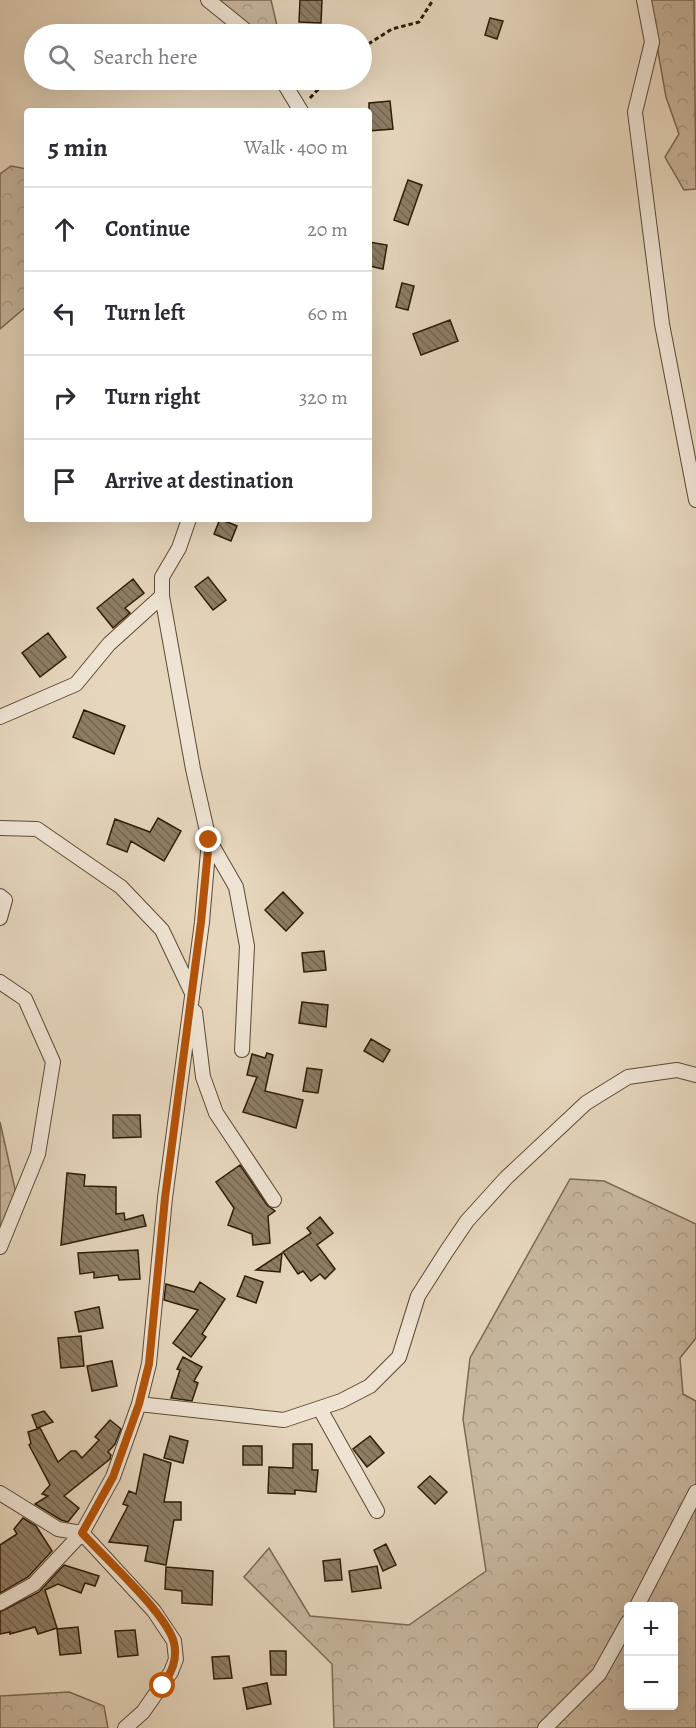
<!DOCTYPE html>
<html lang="en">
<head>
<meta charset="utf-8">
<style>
  :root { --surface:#fff; --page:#f2f2f3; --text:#2b2b33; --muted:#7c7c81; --line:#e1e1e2 }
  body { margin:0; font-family:Alegreya,serif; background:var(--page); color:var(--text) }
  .controls { position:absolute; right:18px; bottom:18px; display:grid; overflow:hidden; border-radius:6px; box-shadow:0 6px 24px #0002 }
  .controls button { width:54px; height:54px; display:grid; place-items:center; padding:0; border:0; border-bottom:2px solid var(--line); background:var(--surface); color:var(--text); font:30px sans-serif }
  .stop { position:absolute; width:18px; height:18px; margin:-14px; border:4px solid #b45309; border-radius:50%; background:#fff }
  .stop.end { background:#b45309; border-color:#fff; box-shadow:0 2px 6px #0008 }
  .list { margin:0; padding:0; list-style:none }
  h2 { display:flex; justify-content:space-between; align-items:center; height:78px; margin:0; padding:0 24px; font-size:26px }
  h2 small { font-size:20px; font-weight:400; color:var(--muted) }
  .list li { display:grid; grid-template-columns:39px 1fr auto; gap:18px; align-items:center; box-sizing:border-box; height:84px; padding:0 24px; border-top:2px solid var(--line) }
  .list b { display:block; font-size:22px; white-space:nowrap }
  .list em { font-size:20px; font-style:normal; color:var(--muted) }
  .icon { flex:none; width:33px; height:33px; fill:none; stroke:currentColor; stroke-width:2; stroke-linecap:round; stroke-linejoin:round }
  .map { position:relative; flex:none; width:696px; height:1728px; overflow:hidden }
  .search { position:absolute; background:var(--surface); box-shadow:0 6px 24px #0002; left:24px; top:24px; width:348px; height:66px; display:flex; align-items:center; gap:15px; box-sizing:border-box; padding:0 21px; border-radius:33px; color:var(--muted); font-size:22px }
  .panel { position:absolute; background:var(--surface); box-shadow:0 6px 24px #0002; left:24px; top:108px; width:348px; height:414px; border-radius:6px }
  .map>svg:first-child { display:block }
</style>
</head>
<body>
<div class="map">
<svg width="696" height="1728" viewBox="0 0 696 1728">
  <defs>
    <pattern id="forest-crowns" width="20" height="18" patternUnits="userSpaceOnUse" patternTransform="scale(1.5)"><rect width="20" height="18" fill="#c7b69e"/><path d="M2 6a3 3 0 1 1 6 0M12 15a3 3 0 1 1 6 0" fill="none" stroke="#ab9c87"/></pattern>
    <pattern id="building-back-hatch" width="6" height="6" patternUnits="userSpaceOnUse" patternTransform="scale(1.5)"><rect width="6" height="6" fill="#8e7d65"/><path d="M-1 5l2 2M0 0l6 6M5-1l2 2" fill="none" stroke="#746651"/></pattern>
  </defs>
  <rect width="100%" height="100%" fill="#e6d6bd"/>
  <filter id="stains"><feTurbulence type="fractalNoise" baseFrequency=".00333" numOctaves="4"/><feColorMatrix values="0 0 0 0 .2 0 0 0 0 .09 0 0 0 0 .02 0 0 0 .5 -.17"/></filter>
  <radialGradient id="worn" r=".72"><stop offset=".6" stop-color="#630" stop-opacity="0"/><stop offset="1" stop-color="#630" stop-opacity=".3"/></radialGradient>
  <path fill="url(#forest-crowns)" stroke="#7a6952" stroke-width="1.5" fill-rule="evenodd" d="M 208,0 L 271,0 L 279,34 L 250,34 Z
    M 649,0 L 694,0 L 696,189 L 684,190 L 665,157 L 679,134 L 666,97 Z
    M 11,166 L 27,169 L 27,306 L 0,329 L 0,174 Z
    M 0,1122 L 17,1198 L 0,1233 Z
    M 570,1179 L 604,1181 L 696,1224 L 696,1338 L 680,1358 L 683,1394 L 696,1401 L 696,1728 L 334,1728 L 332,1664 L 244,1577 L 269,1548 L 310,1616 L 409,1625 L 486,1571 L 463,1419 L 470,1358 ZM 628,1606 L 674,1606 L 674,1706 L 628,1706 Z
    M 69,1692 L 104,1706 L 108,1728 L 0,1728 L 0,1696 Z"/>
  <path fill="url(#building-back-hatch)" stroke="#2e1c06" stroke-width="1.5" d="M 300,0 L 322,0 L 321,23 L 299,22 Z
    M 490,18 L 503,21 L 497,39 L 485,35 Z
    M 390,101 L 393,129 L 369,131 L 369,103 Z
    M 408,180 L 422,185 L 408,225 L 394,220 Z
    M 369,242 L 387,245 L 383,269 L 369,266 Z
    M 402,283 L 414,286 L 408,310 L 396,307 Z
    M 450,320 L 458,341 L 421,355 L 413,334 Z
    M 220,519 L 237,526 L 231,541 L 214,534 Z
    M 208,577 L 226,600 L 213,610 L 195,587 Z
    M 133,579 L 144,593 L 125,608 L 130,613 L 113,628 L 97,608 Z
    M 48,633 L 66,657 L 40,677 L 22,653 Z
    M 84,710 L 125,726 L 114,754 L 73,737 Z
    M 158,818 L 181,831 L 164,861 L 131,841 L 127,852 L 107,844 L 115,819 L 150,832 Z
    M 283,892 L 303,913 L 286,931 L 265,910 Z
    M 324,951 L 326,970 L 304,972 L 302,953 Z
    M 302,1002 L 328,1005 L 326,1027 L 299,1023 Z
    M 371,1039 L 390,1050 L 383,1062 L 364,1051 Z
    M 267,1053 L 273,1055 L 265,1091 L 303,1100 L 296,1128 L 243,1112 L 257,1077 L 247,1075 L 252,1054 L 265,1058 Z
    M 307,1068 L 322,1070 L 318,1093 L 303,1091 Z
    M 113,1115 L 140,1115 L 141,1137 L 113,1138 Z
    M 240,1165 L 267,1205 L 275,1211 L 268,1216 L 270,1243 L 253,1245 L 252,1234 L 228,1225 L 234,1208 L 216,1182 Z
    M 67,1173 L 85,1175 L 84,1186 L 116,1187 L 116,1214 L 124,1213 L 125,1220 L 143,1215 L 146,1226 L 61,1245 Z
    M 320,1217 L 333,1233 L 317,1245 L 335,1269 L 325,1279 L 320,1274 L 311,1281 L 303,1271 L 298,1274 L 283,1252 L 311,1233 L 307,1228 Z
    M 138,1250 L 140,1279 L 119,1280 L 118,1275 L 94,1278 L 94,1272 L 80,1274 L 78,1253 Z
    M 282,1253 L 280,1272 L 256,1270 Z
    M 245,1276 L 263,1282 L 256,1303 L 237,1296 Z
    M 200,1282 L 225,1299 L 202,1334 L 206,1337 L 191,1357 L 173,1343 L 198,1310 L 164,1300 L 166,1284 L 194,1292 Z
    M 99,1307 L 103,1328 L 79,1332 L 75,1312 Z
    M 81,1336 L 84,1366 L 61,1368 L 58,1338 Z
    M 183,1357 L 202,1367 L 194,1381 L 198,1383 L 192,1401 L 171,1398 L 180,1370 L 177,1369 Z
    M 112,1361 L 117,1386 L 92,1391 L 87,1366 Z
    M 44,1411 L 53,1422 L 37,1428 L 32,1415 Z
    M 110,1420 L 121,1429 L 115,1444 L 108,1452 L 111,1455 L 110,1459 L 64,1496 L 79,1508 L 68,1522 L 61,1520 L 35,1504 L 48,1496 L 42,1494 L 50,1485 L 29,1445 L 31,1443 L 28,1432 L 40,1428 L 58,1462 L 71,1451 L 76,1451 L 82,1458 L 99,1440 L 95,1437 Z
    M 170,1436 L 188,1441 L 183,1463 L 164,1458 Z
    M 370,1436 L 384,1453 L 367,1467 L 353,1449 Z
    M 293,1444 L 312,1444 L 312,1470 L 318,1470 L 316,1492 L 295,1490 L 295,1494 L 268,1493 L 269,1467 L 293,1468 Z
    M 243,1446 L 262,1446 L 262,1465 L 243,1465 Z
    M 144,1454 L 171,1463 L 164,1502 L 181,1502 L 181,1520 L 174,1520 L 166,1565 L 145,1561 L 148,1546 L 109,1542 L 128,1506 L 123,1504 L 129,1491 L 136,1494 Z
    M 430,1476 L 447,1492 L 435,1504 L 418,1487 Z
    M 23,1518 L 36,1526 L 52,1551 L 28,1577 L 0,1593 L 0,1545 L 17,1534 L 14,1529 Z
    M 386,1544 L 396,1565 L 383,1571 L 374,1550 Z
    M 340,1559 L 342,1580 L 325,1581 L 323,1561 Z
    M 64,1565 L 99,1576 L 95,1586 L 85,1583 L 81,1593 L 58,1584 L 45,1590 L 57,1628 L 38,1634 L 35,1627 L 10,1634 L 10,1632 L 0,1634 L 0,1612 L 39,1592 Z
    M 377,1566 L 381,1588 L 352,1592 L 349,1571 Z
    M 166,1567 L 213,1571 L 212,1605 L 182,1603 L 182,1591 L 165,1589 Z
    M 78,1627 L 81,1653 L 60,1655 L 57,1629 Z
    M 135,1630 L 138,1655 L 118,1657 L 115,1631 Z
    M 270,1651 L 286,1651 L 286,1675 L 271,1675 Z
    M 229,1656 L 232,1678 L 214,1679 L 212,1657 Z
    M 267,1683 L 271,1704 L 247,1709 L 243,1688 Z"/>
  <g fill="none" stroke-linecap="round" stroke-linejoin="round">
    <g stroke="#5c4a34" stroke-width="16">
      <path id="minor" d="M 208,0 L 250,34
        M 644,0 L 652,42 L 635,112 L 662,324 L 696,500
        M 282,80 L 301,111
        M 0,717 L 76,684 L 109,644 L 162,596
        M 0,828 L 37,829 L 121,887 L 162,930 L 192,993
        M 209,840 L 236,887 L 247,946 L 242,1050
        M 0,896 L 5,900 L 0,918
        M 0,982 L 25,999 L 53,1062 L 38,1154 L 0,1247
        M 195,1012 L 203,1077 L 216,1113 L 274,1200
        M 139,1404 L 284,1420 L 341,1401 L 370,1386 L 399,1357 L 418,1296 L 446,1252 L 467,1221 L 506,1178 L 586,1103 L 628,1077 L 677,1070 L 696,1075
        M 320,1409 L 377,1511
        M 0,1493 L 58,1529 L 82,1533 L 154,1611 L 174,1641 L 176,1659 L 171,1672 L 143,1712 L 125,1728
        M 0,1603 L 34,1584 L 82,1533 L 113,1477 L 139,1404 L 149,1364 L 165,1198 L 202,922 L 209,840 L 193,769 L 162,596 L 162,577 L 179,548 L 189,519
        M 637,1606 L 696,1492
        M 545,1728 L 599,1674 L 628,1622"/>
    </g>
    <path stroke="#2e1c06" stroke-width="3" stroke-dasharray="4.5 3" stroke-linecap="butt" d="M 362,48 L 392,29 L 419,22 L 433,0
      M 310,98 L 327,80"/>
    <use href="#minor" stroke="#efe4d4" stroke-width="14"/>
  </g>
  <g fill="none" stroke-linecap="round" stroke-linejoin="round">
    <path stroke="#b45309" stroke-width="8" d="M 163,1686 C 171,1672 178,1660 174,1643 C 168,1615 103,1556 82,1533 L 113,1477 L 139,1404 L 149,1364 L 165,1198 L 201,922 L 209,840"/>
  </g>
  <rect width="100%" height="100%" filter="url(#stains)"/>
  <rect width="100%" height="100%" fill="url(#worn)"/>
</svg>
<div class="controls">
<button>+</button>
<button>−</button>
</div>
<div class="stop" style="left:163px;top:1686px"></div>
<div class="stop end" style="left:209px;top:840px"></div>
<div class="search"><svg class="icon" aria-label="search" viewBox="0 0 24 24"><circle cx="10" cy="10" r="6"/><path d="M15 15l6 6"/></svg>Search here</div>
<section class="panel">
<h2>5 min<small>Walk · 400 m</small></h2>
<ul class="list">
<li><svg class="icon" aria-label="ahead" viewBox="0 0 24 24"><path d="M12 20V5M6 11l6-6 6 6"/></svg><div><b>Continue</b></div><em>20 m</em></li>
<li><svg class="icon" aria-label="left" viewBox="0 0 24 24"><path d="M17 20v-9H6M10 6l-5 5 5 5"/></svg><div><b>Turn left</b></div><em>60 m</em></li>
<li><svg class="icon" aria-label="right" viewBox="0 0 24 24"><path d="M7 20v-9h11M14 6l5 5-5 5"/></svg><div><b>Turn right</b></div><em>320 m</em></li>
<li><svg class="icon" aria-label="arrive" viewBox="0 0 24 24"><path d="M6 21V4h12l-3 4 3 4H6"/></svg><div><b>Arrive at destination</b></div></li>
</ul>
</section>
</div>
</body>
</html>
